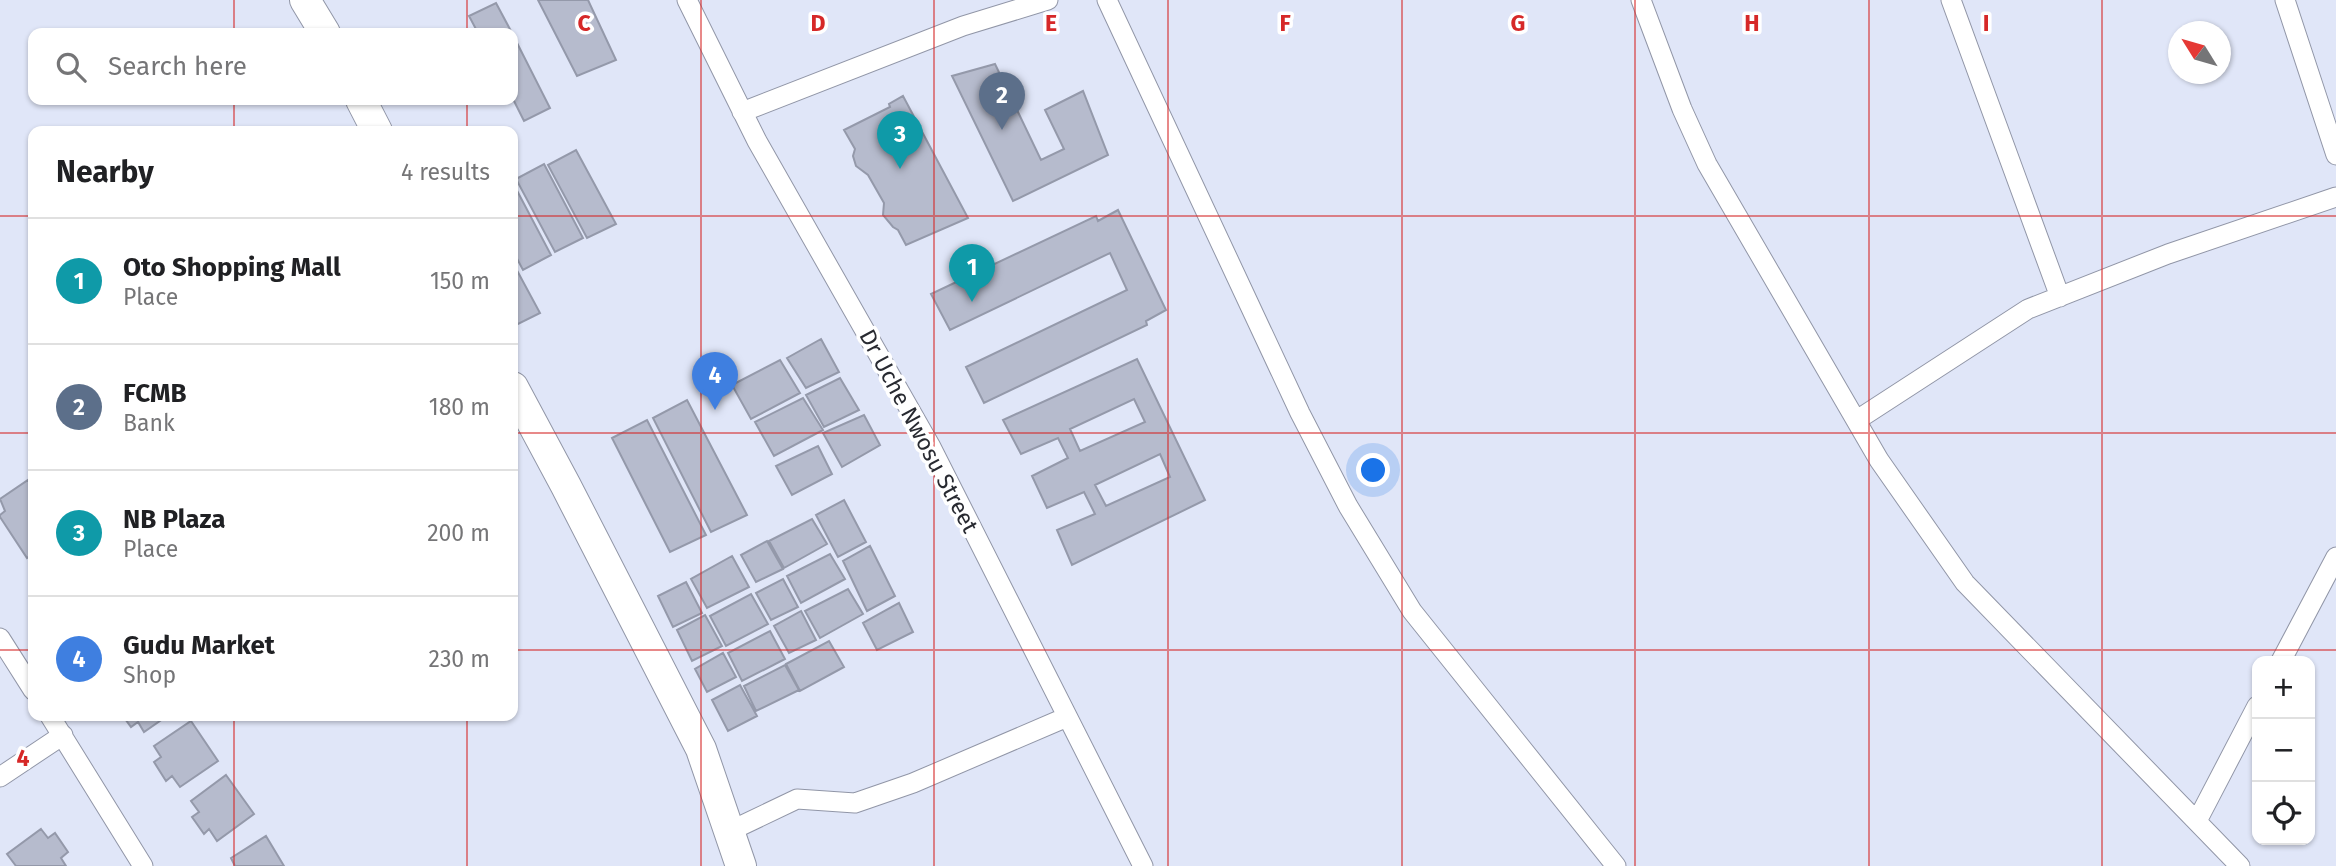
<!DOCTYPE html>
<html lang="en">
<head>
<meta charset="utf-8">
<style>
  :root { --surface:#fff; --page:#f2f2f2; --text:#202124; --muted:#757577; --line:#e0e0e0; --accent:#7c3aed }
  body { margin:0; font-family:"Fira Sans",sans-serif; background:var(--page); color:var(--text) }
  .controls { position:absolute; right:21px; bottom:21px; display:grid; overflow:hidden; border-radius:14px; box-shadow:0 2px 5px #0004 }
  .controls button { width:63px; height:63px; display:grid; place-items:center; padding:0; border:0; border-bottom:2px solid var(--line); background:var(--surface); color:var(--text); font:35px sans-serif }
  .compass { position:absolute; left:2168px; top:21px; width:63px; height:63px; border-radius:50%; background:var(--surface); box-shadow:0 2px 5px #0004; rotate:307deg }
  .you { position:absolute; left:1374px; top:471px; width:24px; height:24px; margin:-18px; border:5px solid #fff; border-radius:50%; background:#1a73e8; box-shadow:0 0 0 10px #1a73e833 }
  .badge { display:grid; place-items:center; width:46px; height:46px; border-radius:50%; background:var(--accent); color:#fff; font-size:23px; font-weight:700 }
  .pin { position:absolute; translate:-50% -58px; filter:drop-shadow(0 2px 4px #0008) }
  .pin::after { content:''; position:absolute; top:37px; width:24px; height:21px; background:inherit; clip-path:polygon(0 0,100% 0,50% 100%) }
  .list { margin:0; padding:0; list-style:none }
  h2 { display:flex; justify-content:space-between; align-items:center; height:91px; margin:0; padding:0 28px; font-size:30px }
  h2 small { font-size:23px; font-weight:400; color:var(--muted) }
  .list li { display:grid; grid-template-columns:46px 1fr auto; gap:21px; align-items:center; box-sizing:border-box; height:126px; padding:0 28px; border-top:2px solid var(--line) }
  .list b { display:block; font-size:26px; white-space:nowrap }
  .list p { margin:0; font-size:23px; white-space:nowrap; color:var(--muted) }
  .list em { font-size:23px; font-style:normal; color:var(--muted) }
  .icon { flex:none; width:38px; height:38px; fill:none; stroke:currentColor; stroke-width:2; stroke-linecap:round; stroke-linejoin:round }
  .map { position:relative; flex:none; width:2336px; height:866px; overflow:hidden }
  .search { position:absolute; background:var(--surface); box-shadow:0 2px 5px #0004; left:28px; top:28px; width:490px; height:77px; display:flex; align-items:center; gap:18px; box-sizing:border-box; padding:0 24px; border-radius:14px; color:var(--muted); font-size:26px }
  .panel { position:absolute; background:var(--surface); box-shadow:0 2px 5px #0004; left:28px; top:126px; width:490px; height:595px; border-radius:14px }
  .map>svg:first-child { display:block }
</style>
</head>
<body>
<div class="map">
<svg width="2336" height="866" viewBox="0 0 2336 866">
  <rect width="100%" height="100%" fill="#e0e6f8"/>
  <path fill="#b6bbcd" stroke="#9499aa" stroke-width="2" fill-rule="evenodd" d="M 538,0 L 588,0 L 616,60 L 577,76 Z
    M 496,3 L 512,33 L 478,33 L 469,16 Z
    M 513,35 L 550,108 L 524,121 L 513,99 Z
    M 995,64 L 1041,160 L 1064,149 L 1045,110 L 1083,91 L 1108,155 L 1013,201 L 952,76 Z
    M 903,96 L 968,218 L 906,245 L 898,230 L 893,227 L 883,215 L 884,203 L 868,175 L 856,166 L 853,156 L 855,149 L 844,130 L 890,107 L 889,104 Z
    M 576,150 L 616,224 L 587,238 L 548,165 Z
    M 544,164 L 583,238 L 555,252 L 516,179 Z
    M 513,183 L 551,255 L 523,270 L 513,251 Z
    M 1118,210 L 1166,310 L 1146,321 L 1147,325 L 984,403 L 966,367 L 1127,290 L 1110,253 L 950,330 L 931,294 L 1096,216 L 1098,221 Z
    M 513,263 L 540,313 L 516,325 L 513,320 Z
    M 821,339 L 839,372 L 806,388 L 787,358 Z
    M 1137,359 L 1205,500 L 1072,565 L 1057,530 L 1095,514 L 1084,492 L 1047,508 L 1032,476 L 1068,458 L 1058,438 L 1021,454 L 1003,420 ZM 1134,399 L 1145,422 L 1080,451 L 1070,429 ZM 1160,454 L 1170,477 L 1106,506 L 1095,485 Z
    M 780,360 L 800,393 L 751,419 L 732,385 Z
    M 840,378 L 859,410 L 824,427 L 806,395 Z
    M 803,398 L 823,430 L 774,456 L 755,422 Z
    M 687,400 L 747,515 L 711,532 L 653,418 Z
    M 864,415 L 880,445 L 842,467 L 823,433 Z
    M 647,420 L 706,535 L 670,552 L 612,438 Z
    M 818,446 L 832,474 L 792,495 L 776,466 Z
    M 28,480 L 33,487 L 33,554 L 27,558 L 0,517 L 0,515 L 5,511 L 0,499 Z
    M 844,500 L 866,542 L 838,557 L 816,515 Z
    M 812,519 L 827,544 L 784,568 L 769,541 Z
    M 767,541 L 783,569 L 756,582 L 741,555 Z
    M 870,546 L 895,596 L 867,611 L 843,561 Z
    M 830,554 L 845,579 L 801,603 L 787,576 Z
    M 732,556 L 749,587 L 707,608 L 691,579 Z
    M 783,579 L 798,607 L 771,620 L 756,593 Z
    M 686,582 L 702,613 L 673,627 L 658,596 Z
    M 848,589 L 863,614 L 820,638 L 805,611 Z
    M 751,594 L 768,624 L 726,646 L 710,616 Z
    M 899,603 L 913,632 L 877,650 L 863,623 Z
    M 801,611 L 816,640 L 789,653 L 774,626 Z
    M 705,615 L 722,646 L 692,661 L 677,630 Z
    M 770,631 L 785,659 L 742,681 L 728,653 Z
    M 829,641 L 844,667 L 800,691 L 786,664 Z
    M 723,653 L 736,677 L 707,692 L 695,669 Z
    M 785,665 L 799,690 L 756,711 L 744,686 Z
    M 740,685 L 757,716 L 728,731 L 712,700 Z
    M 123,716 L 167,716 L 144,732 L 138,722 L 131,727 Z
    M 191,721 L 218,761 L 180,787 L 172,776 L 166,781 L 154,762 L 161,757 L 154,746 Z
    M 226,775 L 254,814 L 217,841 L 209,829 L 204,834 L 192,817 L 199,812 L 191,801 Z
    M 41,829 L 48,838 L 55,833 L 68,852 L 61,858 L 66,866 L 16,866 L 7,854 Z
    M 266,836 L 284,866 L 235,866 L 231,858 Z"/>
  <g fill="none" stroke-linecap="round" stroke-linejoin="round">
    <g stroke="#9196a7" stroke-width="21">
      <path id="street" d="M 687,0 L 757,141 L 931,447 L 1143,866
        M 1107,0 L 1300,413 L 1348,506 L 1412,611 L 1616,866
        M 1641,0 L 1682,109 L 1707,164 L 1879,460 L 1965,583 L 2240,866
        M 1951,0 L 2060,297
        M 2285,0 L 2336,155
        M 742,112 L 963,26 L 1048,0
        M 1857,420 L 2028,309 L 2168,254 L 2336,197
        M 0,638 L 33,690
        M 2281,661 L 2336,557
        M 50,716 L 143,866
        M 0,777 L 63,735
        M 2197,821 L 2257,706
        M 730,831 L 797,799 L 855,803 L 913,783 L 1067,717"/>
    </g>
    <g stroke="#9196a7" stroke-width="32">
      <path id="primary" d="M 305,0 L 325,33
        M 361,100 L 377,131
        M 513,387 L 566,486 L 701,749 L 741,866"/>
    </g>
    <use href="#street" stroke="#fff" stroke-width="19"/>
    <use href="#primary" stroke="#fff" stroke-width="30"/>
  </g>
  <path fill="none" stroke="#d62828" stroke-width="2" stroke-opacity="0.55" d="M 234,0 L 234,33M 467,0 L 467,33M 701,0 L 701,866M 934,0 L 934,866M 1168,0 L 1168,866M 1402,0 L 1402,866M 1635,0 L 1635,866M 1869,0 L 1869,866M 2102,0 L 2102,866M 234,100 L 234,131M 467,100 L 467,131M 0,216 L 33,216M 513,216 L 2336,216M 0,433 L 33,433M 513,433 L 2336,433M 0,650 L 33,650M 513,650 L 2336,650M 234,716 L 234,866M 467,716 L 467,866"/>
  <g text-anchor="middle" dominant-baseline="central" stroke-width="7" stroke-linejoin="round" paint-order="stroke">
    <g font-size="23" fill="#282a31" stroke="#fff">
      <text transform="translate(919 431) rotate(62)">Dr Uche Nwosu Street</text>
    </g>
  </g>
  <g font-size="23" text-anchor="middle" font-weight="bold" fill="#d62828" stroke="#fff" stroke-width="7" stroke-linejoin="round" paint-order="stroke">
    <text x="584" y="31">C</text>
    <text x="818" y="31">D</text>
    <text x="1051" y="31">E</text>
    <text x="1285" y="31">F</text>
    <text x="1518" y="31">G</text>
    <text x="1752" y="31">H</text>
    <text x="1986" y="31">I</text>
    <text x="23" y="766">4</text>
  </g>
</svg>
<div class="controls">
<button>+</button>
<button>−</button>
<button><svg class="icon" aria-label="locate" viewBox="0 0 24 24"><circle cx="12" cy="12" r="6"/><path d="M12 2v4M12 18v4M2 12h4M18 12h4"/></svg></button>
</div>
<svg class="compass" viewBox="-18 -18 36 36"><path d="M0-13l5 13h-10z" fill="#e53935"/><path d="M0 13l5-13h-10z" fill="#757577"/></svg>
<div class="you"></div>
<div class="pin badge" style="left:972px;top:302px;background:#0f9aa8">1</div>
<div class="pin badge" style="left:1002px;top:130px;background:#5c6f8a">2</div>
<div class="pin badge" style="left:900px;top:169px;background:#0f9aa8">3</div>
<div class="pin badge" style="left:715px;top:410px;background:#3f7fe0">4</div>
<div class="search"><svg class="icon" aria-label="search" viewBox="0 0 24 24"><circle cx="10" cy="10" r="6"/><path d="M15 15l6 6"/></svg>Search here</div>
<section class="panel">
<h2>Nearby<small>4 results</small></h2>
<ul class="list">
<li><span class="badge" style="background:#0f9aa8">1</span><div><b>Oto Shopping Mall</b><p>Place</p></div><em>150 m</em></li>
<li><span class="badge" style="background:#5c6f8a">2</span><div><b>FCMB</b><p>Bank</p></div><em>180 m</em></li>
<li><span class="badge" style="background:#0f9aa8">3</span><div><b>NB Plaza</b><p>Place</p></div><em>200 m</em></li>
<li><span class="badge" style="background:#3f7fe0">4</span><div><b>Gudu Market</b><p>Shop</p></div><em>230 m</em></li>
</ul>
</section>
</div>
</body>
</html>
